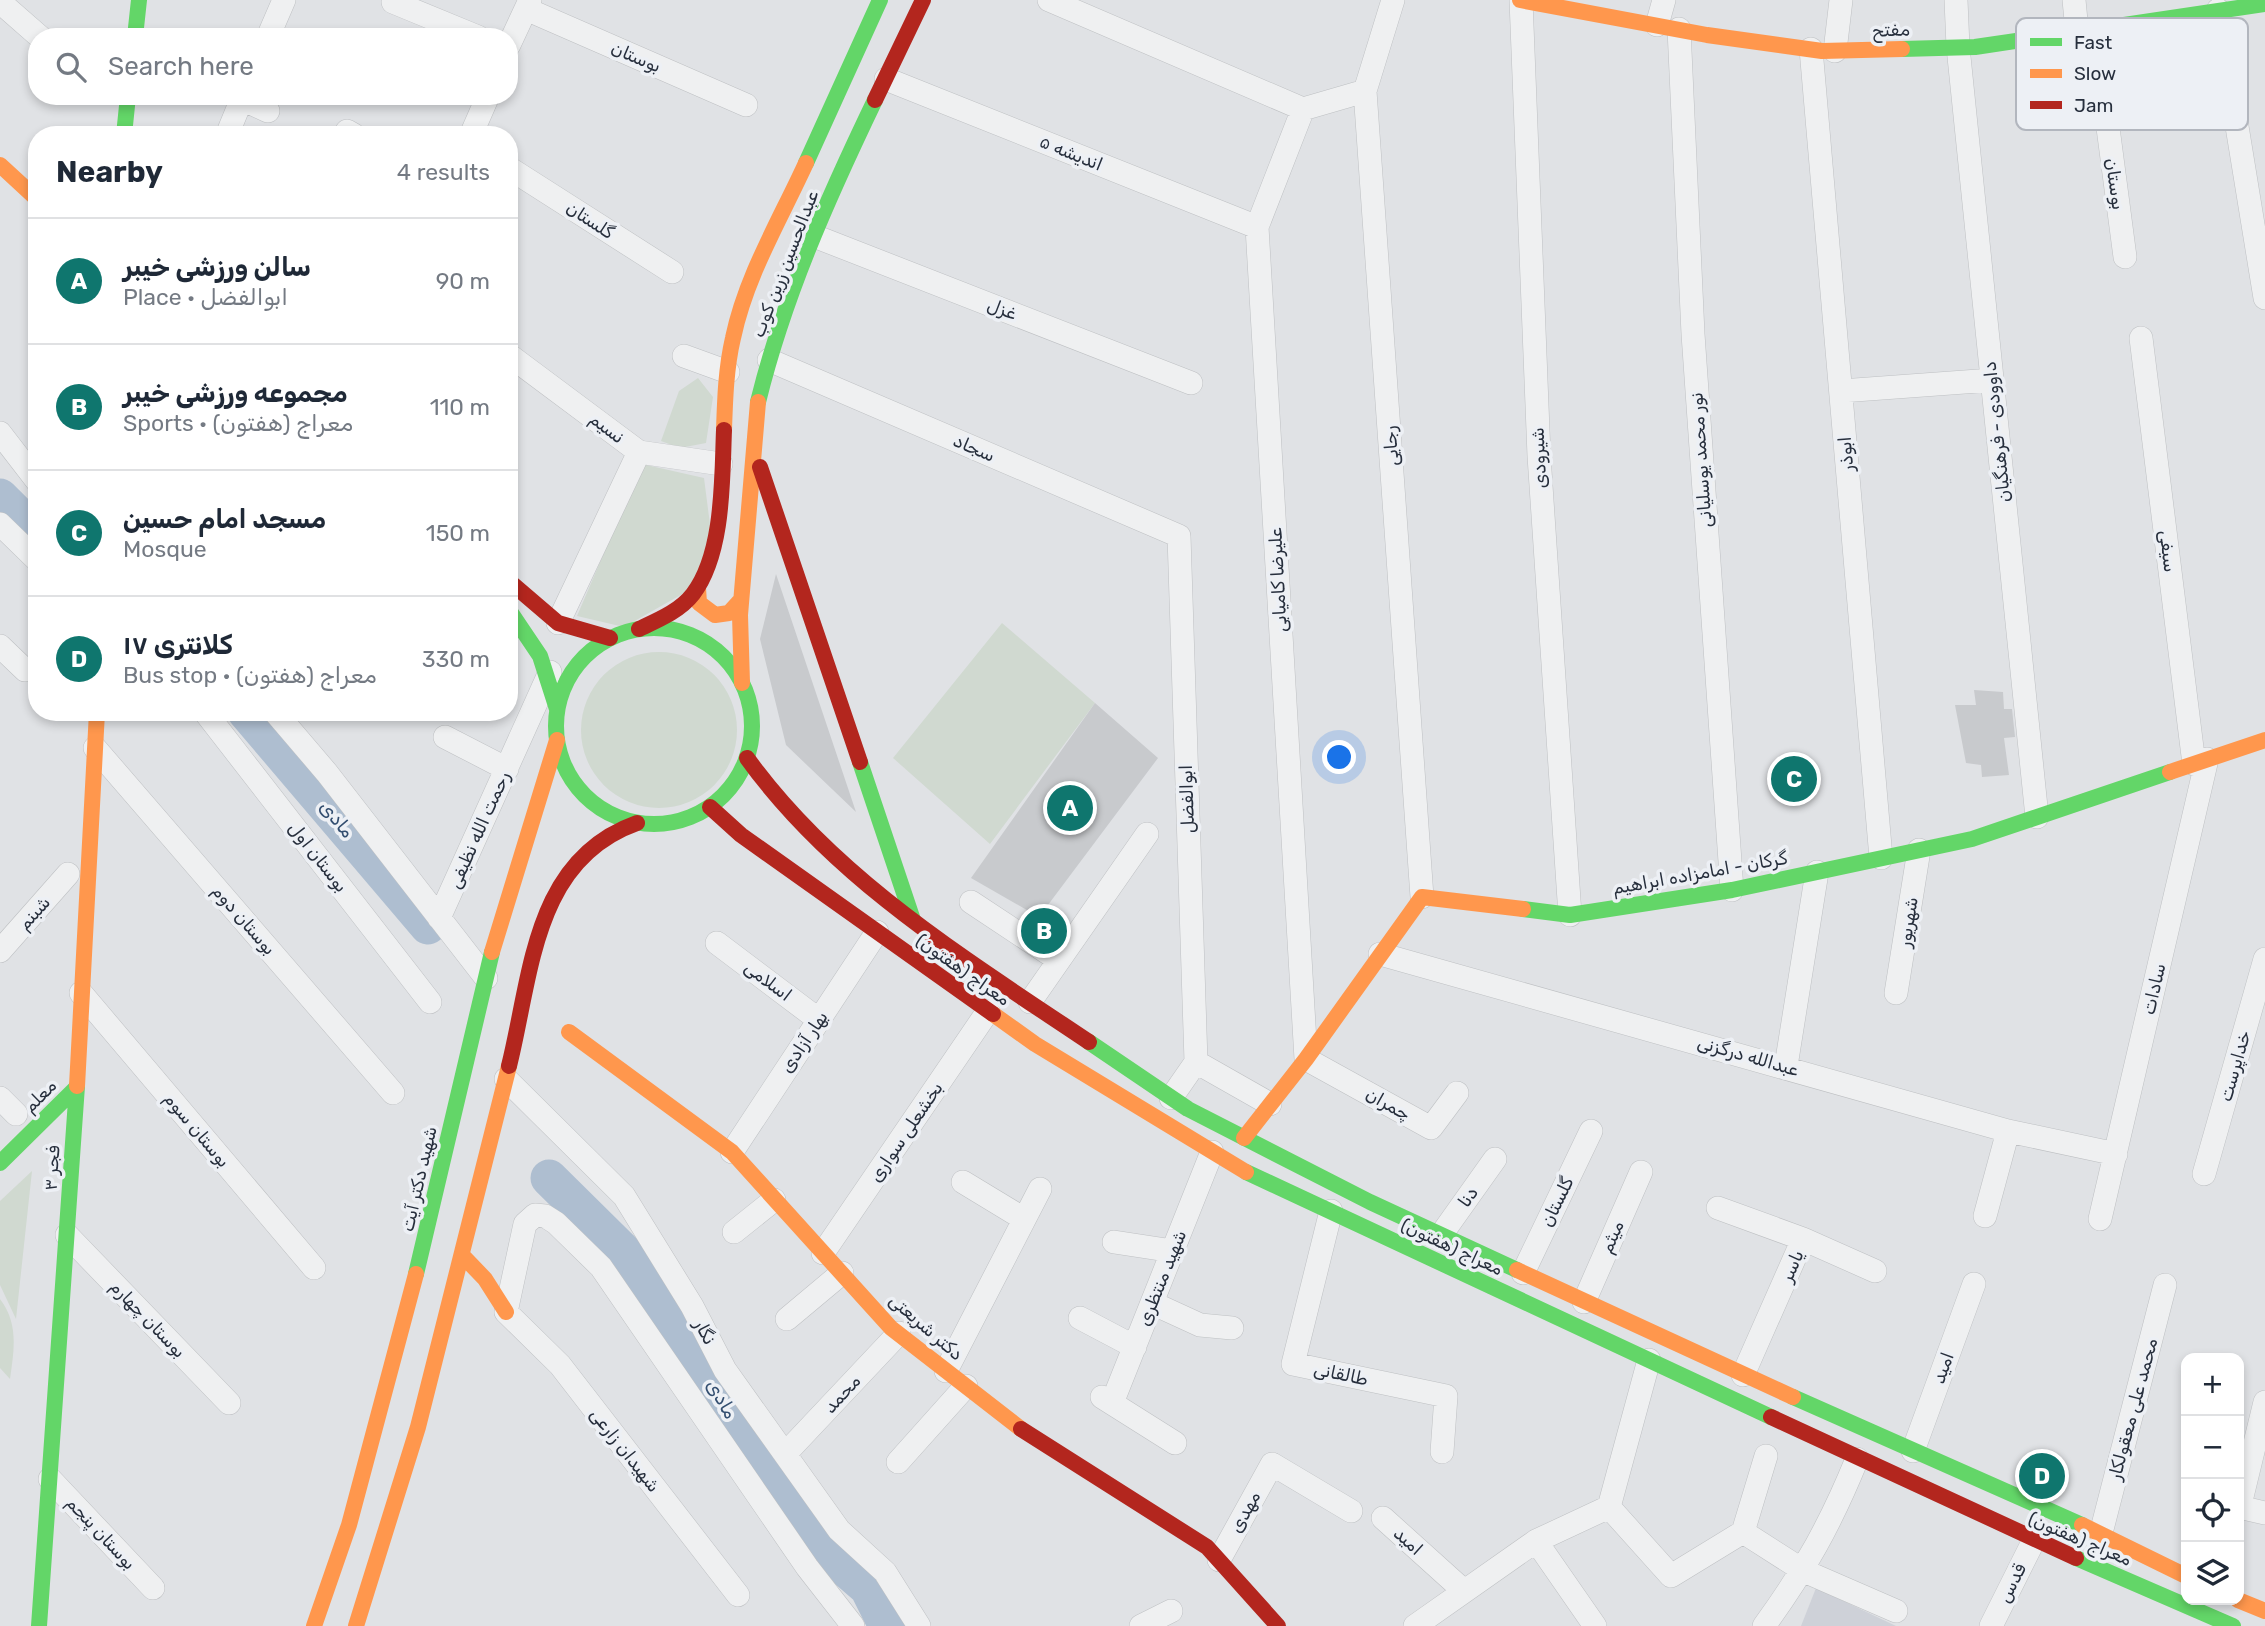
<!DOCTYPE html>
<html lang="en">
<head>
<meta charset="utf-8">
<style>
  :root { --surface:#fff; --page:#f6f6f7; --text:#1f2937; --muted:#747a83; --line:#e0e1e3; --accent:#0f766e }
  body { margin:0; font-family:Rubik,Vazirmatn,sans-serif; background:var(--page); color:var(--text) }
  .controls { position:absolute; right:21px; bottom:21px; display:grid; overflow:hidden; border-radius:14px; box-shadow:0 4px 10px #0003 }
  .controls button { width:63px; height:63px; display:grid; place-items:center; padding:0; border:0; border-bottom:2px solid var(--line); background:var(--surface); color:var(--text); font:35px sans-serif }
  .you { position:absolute; left:1340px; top:758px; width:24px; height:24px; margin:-18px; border:5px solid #fff; border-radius:50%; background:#1a73e8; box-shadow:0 0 0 10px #1a73e833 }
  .badge { display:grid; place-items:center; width:46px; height:46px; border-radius:50%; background:var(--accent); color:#fff; font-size:23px; font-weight:700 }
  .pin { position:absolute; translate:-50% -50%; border:4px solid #fff; box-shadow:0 2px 7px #0006 }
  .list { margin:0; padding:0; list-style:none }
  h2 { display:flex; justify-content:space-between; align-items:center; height:91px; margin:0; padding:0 28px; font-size:30px }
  h2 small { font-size:23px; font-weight:400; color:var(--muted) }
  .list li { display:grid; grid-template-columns:46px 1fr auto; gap:21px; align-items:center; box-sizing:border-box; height:126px; padding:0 28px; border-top:2px solid var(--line) }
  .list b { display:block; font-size:26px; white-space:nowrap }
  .list p { margin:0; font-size:23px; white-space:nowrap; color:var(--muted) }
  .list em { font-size:23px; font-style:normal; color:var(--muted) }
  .icon { flex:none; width:38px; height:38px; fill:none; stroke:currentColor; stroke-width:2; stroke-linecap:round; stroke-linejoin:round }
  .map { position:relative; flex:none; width:2265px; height:1626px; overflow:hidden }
  .search { position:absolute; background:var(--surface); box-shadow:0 4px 10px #0003; left:28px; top:28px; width:490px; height:77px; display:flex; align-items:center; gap:18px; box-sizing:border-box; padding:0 24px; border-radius:28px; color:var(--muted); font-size:26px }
  .panel { position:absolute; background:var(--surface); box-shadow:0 4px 10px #0003; left:28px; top:126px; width:490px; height:595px; border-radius:28px }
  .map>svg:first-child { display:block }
</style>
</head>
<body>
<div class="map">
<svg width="2265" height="1626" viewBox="0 0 2265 1626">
  <rect width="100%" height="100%" fill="#e0e2e5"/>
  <path fill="#ced1d8" d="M 1816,1588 L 1896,1626 L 1801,1626 Z"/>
  <path fill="#d0d9d0" d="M 698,378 L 713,397 L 706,443 L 680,448 L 661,441 L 679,391 Z
    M 642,464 L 704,478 L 712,540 L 693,588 L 624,627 L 577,616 Z
    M 1002,623 L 1095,703 L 990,844 L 893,758 Z
    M581 730a78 78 0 1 1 156 0a78 78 0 1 1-156 0Z
    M 32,1171 L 16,1319 L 0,1285 L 0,1201 Z
    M 0,1299 C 19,1324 14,1350 10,1379 L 0,1368 Z"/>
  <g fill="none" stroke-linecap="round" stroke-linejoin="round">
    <path stroke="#aebed0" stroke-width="37" d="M 0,497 L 27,524
      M 246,712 L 428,926
      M 549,1178 L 630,1258 L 699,1359 L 774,1488 L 816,1543 L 868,1588 L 887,1626"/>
  </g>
  <path fill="#c8cacd" d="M 776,574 L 856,812 L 786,745 L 760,639 Z
    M 1974,690 L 2003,692 L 2004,709 L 2012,709 L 2015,737 L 2004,738 L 2009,775 L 1982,777 L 1981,765 L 1966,763 L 1955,705 L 1976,705 Z
    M 1095,703 L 1158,758 L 1039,917 L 971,878 Z"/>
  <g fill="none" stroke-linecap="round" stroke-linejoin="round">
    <g stroke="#bec0c3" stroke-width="24">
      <path id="street" d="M 1049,0 L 1303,109 L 1365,91
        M 1393,0 L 1365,91 L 1422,897
        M 1521,0 L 1539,456 L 1570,915
        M 1956,0 L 1958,47 L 2037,817
        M 2074,0 L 2077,31
        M 0,2 L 40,37
        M 393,2 L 478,37
        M 526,9 L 746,105
        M 2218,10 L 2265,298
        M 1657,25 L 1664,0
        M 1679,29 L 1693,334 L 1732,890
        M 2095,29 L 2125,257
        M 268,37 L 284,0
        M 509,45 L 530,0
        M 1811,49 L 1881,858
        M 1835,51 L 1841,0
        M 886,79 L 1257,227
        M 242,99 L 268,111
        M 1303,109 L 1257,227 L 1306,1059 L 1431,1128 L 1457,1093
        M 347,131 L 354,135
        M 227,135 L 243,96
        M 471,135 L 488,96
        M 509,168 L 672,272
        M 814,236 L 1191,383
        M 2141,338 L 2194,764
        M 509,355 L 639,452 L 721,464
        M 684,356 L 728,372
        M 769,360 L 1179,536 L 1196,1062
        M 1841,391 L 1992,380
        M 0,433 L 37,481
        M 0,524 L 37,560
        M 558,623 L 639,452
        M 0,646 L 25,670
        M 205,712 L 430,1002
        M 275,712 L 327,773 L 486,978
        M 445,737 L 507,769
        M 95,748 L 393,1093
        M 971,902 L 1051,955
        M 439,918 L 550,672
        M 717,943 L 819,1020
        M 0,951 L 68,874
        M 1380,954 L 2008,1131 L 2116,1154
        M 81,993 L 314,1268
        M 1896,993 L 1919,850
        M 1030,1002 L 1147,834
        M 1196,1062 L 1270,1104
        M 1786,1066 L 1817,872
        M 506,1079 L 624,1196 L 692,1306 L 725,1370 L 839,1530 L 885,1572 L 919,1626
        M 0,1098 L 16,1114
        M 1171,1098 L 1196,1062
        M 732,1152 L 877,932
        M 2204,1174 L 2265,959
        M 963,1182 L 1024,1219
        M 1718,1208 L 1803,1239 L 1743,1375
        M 1331,1211 L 1293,1364 L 1446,1396 L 1442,1452
        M 1985,1216 L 2008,1131
        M 2100,1219 L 2207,759
        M 734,1232 L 774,1200
        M 67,1235 L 229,1403
        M 1441,1235 L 1495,1159
        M 1803,1239 L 1875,1271
        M 1114,1242 L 1173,1251
        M 823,1253 L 988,1011
        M 1523,1273 L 1591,1131
        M 1584,1302 L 1641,1172
        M 1152,1303 L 1200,1325 L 1232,1328
        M 1080,1318 L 1135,1347
        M 787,1319 L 842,1273
        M 946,1371 L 1040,1189
        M 1102,1397 L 1175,1443
        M 1112,1403 L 1212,1152
        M 1913,1451 L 1974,1284
        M 785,1454 L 899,1333
        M 898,1462 L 966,1386
        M 50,1479 L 153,1588
        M 1609,1507 L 1671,1576 L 1743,1532 L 1804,1571 L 1896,1611
        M 2239,1507 L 2265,1513
        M 2239,1509 L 2265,1402
        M 1383,1518 L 1464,1591
        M 1743,1532 L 1766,1456
        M 2101,1533 L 2165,1285
        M 1536,1541 L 1595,1626
        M 1219,1560 L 1272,1464 L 1351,1511
        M 738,1595 L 560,1365 L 506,1312 L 525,1224 L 535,1215 L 545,1216 L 556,1223 L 601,1267 L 807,1567 L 853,1626
        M 1141,1626 L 1171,1611
        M 1415,1626 L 1536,1541 L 1609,1507 L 1649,1360
        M 1764,1626 C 1805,1570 1831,1523 1857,1459
        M 1991,1626 L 2034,1540"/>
    </g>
    <use href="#street" stroke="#eff0f1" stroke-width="23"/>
    <path stroke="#63d668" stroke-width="16" d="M 135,37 L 139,0
      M 1902,49 L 1975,47 L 2265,4
      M 124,135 L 128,96
      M 806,163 L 880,0
      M 758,402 C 784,296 828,198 875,100
      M 509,610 L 540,656 L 557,709
      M556 726a98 98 0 1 1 196 0a98 98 0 1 1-196 0Z
      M 860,762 L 913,920
      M 1523,909 L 1570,915 L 1732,890 L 1972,839 L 2170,772
      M 1089,1042 L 1188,1109 L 1370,1202 L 1517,1270
      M 0,1163 L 77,1087
      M 1246,1172 L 1771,1417
      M 416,1274 L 492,952
      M 1793,1397 L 2082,1525
      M 2076,1558 L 2233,1626
      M 39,1626 L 77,1086"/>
    <path stroke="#ff974d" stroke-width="16" d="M 1520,0 L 1707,35 L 1822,51 L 1902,49
      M 0,165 L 37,199
      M 724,430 C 725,399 726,368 733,338 C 746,276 780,220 806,163
      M 698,588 L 699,603 L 715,615 L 729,613 L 739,602
      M 742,683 L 740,615 L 758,402
      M 2170,772 L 2265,740
      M 492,952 L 557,740
      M 993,1014 L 1035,1044 L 1246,1172
      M 569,1032 L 732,1152 L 891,1328 L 1021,1429
      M 77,1086 L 97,712
      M 1244,1138 L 1306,1059 L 1422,897 L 1523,909
      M 462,1255 L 485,1279 L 506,1312
      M 1517,1270 L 1793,1397
      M 2082,1525 L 2186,1576
      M 2238,1600 L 2265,1611
      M 314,1626 L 349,1525 L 416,1274
      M 356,1626 L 418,1427 L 509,1066"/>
    <path stroke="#b3261e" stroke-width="16" d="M 875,100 L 923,0
      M 760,467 L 860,762
      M 509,581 L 558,623 L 610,638
      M 639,629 C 658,620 680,611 693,594 C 724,553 722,478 724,430
      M 747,758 C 834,879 967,960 1089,1042
      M 710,807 L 741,835 L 993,1014
      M 509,1066 C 532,974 533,860 637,823
      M 1771,1417 L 2076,1558
      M 1021,1429 L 1207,1547 L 1278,1626"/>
  </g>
  <g text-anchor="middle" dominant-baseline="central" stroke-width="7" stroke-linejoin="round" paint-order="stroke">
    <g font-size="18" fill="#272f3d" stroke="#edf0f5">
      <text transform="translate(1891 30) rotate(-2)">مفتح</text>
      <text transform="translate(636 57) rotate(23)">بوستان</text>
      <text transform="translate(1071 153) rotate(22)">اندیشه ۵</text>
      <text transform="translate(2115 184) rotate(82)">بوستان</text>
      <text transform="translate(590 220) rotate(33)">گلستان</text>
      <text transform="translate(785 264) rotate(-69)">عبدالحسین زرین کوب</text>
      <text transform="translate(1002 309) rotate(21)">غزل</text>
      <text transform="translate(607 428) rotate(37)">نسیم</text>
      <text transform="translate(1997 432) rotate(-96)">داوودی - فرهنگیان</text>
      <text transform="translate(1391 446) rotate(-94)">رجایی</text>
      <text transform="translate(974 448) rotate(23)">سجاد</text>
      <text transform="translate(1846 454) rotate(-95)">ابوذر</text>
      <text transform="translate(1539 458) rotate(-93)">شیرودی</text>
      <text transform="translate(1701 460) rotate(-94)">نور محمد یوسلیانی</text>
      <text transform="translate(2168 551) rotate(83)">سیفی</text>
      <text transform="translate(1278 580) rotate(-93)">علیرضا کامیابی</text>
      <text transform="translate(1187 799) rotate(-92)">ابوالفضل</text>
      <text transform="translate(479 830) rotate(-66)">رحمت الله نظیفی</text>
      <text transform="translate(318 857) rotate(52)">بوستان اول</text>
      <text transform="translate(1700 873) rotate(-10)">گرکان - امامزاده ابراهیم</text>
      <text transform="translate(34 913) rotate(-48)">شبنم</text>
      <text transform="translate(244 920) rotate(49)">بوستان دوم</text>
      <text transform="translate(1908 922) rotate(-81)">شهریور</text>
      <text transform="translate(963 970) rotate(35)">معراج (هفتون)</text>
      <text transform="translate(768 981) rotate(37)">اسلامی</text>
      <text transform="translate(2154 989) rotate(-77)">سادات</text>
      <text transform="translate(804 1042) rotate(-56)">بهار آزادی</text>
      <text transform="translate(1748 1056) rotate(16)">عبدالله درگزنی</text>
      <text transform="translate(2235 1066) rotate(-74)">خداپرست</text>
      <text transform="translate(40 1096) rotate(-45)">معلم</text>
      <text transform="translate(1388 1104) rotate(29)">چمران</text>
      <text transform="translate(197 1130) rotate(50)">بوستان سوم</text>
      <text transform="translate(906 1132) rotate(-56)">بخشعلی سواری</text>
      <text transform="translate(52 1168) rotate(-86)">فجر ۳</text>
      <text transform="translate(419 1179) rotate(-77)">شهید دکتر آیت</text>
      <text transform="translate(1468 1197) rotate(-55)">دنا</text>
      <text transform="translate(1557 1202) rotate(-64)">گلستان</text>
      <text transform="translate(1612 1237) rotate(-67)">میثم</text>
      <text transform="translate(1452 1247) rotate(25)">معراج (هفتون)</text>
      <text transform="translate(1792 1266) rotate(-66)">یاسر</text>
      <text transform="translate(1162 1278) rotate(-68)">شهید منتظری</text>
      <text transform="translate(148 1319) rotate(46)">بوستان چهارم</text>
      <text transform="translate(926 1327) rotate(41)">دکتر شریعتی</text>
      <text transform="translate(705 1332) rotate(62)">نگار</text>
      <text transform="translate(1943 1368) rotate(-70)">امید</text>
      <text transform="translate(1341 1374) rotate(12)">طالقانی</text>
      <text transform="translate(842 1394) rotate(-47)">محمد</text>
      <text transform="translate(2133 1409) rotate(-75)">محمد علی معقولکار</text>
      <text transform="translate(625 1450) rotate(52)">شهیدان زارعی</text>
      <text transform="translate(1245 1512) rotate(-61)">مهدی</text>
      <text transform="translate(101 1533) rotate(47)">بوستان پنجم</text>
      <text transform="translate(2080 1539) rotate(23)">معراج (هفتون)</text>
      <text transform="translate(1408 1541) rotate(42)">امید</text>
      <text transform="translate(2012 1583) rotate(-63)">قدس</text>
    </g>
    <g font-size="19" font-style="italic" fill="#334e70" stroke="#edf0f5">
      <text transform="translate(337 819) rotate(50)">مادی</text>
      <text transform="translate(722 1399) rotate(60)">مادی</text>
    </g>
  </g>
  <rect x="2016" y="18" width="232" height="112" rx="10" fill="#edf0f5" stroke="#b2b6be" stroke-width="2"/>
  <rect x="2030" y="38" width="32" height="8" fill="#63d668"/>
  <rect x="2030" y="69" width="32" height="9" fill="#ff974d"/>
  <rect x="2030" y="101" width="32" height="8" fill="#b3261e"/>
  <g font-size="19" fill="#272f3d">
    <text x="2074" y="49">Fast</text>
    <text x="2074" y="80">Slow</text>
    <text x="2074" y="112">Jam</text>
  </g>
</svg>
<div class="controls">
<button>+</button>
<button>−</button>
<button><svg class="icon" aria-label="locate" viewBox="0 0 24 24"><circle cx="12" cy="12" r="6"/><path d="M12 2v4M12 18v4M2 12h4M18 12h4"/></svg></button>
<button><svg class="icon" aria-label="layers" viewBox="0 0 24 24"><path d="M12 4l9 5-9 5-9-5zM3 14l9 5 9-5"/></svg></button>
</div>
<div class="you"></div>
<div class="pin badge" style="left:1070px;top:808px">A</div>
<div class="pin badge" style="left:1044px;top:931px">B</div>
<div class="pin badge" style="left:1794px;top:779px">C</div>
<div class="pin badge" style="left:2042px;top:1476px">D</div>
<div class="search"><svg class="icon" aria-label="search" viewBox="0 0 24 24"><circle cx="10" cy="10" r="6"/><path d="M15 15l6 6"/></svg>Search here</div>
<section class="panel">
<h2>Nearby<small>4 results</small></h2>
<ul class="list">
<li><span class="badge">A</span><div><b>سالن ورزشی خیبر</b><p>Place · ابوالفضل</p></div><em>90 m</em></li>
<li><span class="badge">B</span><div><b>مجموعه ورزشی خیبر</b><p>Sports · معراج (هفتون)</p></div><em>110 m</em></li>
<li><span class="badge">C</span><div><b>مسجد امام حسین</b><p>Mosque</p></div><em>150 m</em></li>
<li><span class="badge">D</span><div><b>کلانتری ۱۷</b><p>Bus stop · معراج (هفتون)</p></div><em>330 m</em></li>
</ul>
</section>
</div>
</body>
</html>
